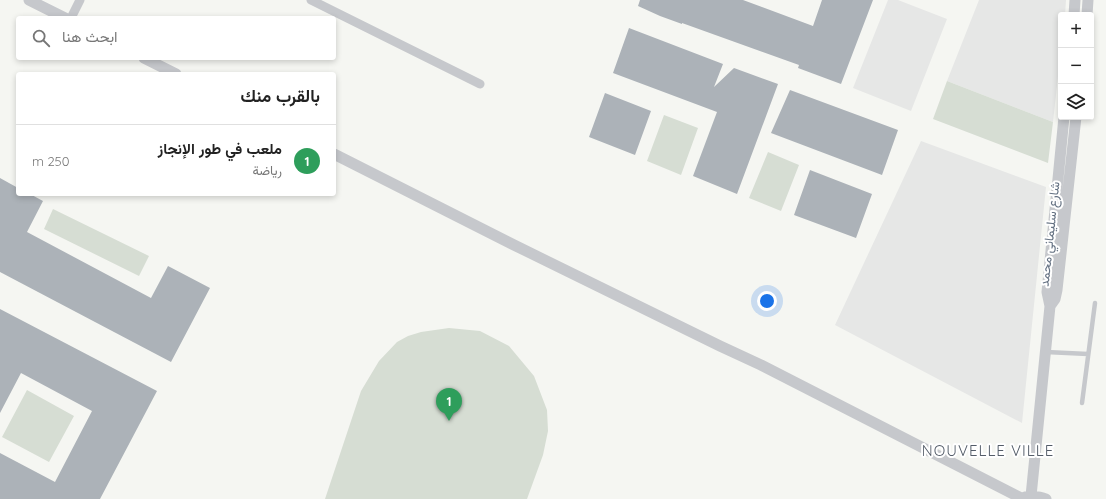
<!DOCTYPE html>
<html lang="ar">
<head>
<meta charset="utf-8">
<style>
  :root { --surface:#fff; --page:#f2f2f2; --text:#222; --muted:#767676; --line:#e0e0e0; --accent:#0b8043 }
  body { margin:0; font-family:Quicksand,Vazirmatn,sans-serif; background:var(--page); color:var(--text); direction:rtl }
  .controls { position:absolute; right:12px; top:12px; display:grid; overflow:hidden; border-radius:4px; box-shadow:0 2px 6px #0003 }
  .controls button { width:36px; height:36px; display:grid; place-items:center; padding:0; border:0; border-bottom:1px solid var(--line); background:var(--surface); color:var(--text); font:20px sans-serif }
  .you { position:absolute; left:767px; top:301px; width:14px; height:14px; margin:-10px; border:3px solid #fff; border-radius:50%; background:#1a73e8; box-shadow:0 0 0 6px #1a73e833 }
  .badge { display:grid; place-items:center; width:26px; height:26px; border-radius:50%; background:var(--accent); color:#fff; font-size:13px; font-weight:700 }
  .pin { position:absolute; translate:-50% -33px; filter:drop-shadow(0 1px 2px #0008) }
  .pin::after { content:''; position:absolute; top:21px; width:14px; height:12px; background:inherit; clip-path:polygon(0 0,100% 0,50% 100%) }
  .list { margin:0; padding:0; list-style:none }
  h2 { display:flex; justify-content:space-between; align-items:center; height:52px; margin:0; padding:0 16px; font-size:17px }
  h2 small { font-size:13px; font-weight:400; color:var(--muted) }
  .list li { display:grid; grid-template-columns:26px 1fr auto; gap:12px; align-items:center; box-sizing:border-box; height:72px; padding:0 16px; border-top:1px solid var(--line) }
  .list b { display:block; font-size:15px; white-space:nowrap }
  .list p { margin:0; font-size:13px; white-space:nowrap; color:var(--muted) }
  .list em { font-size:13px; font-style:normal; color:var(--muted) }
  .icon { flex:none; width:22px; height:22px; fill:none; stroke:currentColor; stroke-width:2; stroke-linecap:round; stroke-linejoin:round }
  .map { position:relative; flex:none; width:1106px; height:499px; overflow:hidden; direction:ltr }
  .search { position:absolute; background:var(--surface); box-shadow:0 2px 6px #0003; left:16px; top:16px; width:320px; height:44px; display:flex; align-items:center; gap:10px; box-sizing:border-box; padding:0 14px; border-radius:4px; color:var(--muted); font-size:15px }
  .panel { position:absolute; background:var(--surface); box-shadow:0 2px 6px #0003; left:16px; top:72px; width:320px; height:124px; border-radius:4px; direction:rtl }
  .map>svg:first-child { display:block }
</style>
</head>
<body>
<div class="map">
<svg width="1106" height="499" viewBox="0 0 1106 499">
  <rect width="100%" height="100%" fill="#f5f6f2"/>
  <path fill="#e6e7e6" d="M 888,0 L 898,0 L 947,19 L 911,111 L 853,88 Z
    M 979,0 L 1066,0 L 1065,15 L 1061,15 L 1061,49 L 1053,122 L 947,81 Z
    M 921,141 L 1046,187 L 1022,423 L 835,325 Z"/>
  <path fill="#d6ddd3" d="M 947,81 L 1053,122 L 1048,163 L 933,119 Z
    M 664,115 L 698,128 L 681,175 L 647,161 Z
    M 768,152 L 799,165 L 781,211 L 749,198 Z
    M 53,209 L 149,256 L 139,276 L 44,229 Z
    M 449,328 L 480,331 L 509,346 L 534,376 L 547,410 L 548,431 L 543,455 L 527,499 L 325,499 L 361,391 L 379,361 L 397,342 L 408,336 L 421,332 Z
    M 27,390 L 74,416 L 49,462 L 2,437 Z"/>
  <path fill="#acb2b8" d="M 640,0 L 743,0 L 813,26 L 822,0 L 873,0 L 841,84 L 798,68 L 799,65 L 682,23 L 682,24 L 660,16 L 638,6 Z
    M 629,28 L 723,64 L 714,87 L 734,68 L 778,84 L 737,194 L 693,176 L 717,112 L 613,73 Z
    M 790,90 L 898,130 L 882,175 L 771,133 Z
    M 605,93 L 651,111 L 635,155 L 589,137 Z
    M 810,170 L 872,194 L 856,238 L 794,215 Z
    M 0,178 L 18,188 L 18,194 L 30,194 L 43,201 L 27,232 L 151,298 L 168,266 L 210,288 L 171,362 L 0,272 Z
    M 0,309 L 157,391 L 100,499 L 0,499 L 0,453 L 55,482 L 92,411 L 21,373 L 0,413 Z"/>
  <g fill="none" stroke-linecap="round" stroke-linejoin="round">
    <path stroke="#c6c8cc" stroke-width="4.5" d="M 1046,352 L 1088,354
      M 1082,403 L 1095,303"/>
    <path stroke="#c6c8cc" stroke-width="9" d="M 311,0 L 480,84
      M 71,18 L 80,0"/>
    <path stroke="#c6c8cc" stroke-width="11" d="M 29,0 L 65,18
      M 1074,15 L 1075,0
      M 1087,15 L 1088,0
      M 144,58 L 176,74
      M 334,154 L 514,245 L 720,346 L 761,365 L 1021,498
      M 1050,306 L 1055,299 L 1057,290 L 1076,117
      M 1031,496 L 1050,306 L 1047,292 L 1064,117
      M 1025,497 C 1033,496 1039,496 1046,499"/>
  </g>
  <g text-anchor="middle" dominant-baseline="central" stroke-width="4" stroke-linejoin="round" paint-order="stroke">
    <g font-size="13" fill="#657283" stroke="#fff">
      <text transform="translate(1049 234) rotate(-84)">شارع سليماني محمد</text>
    </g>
    <g font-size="15" letter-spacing="1" fill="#535c68" stroke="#fff">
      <text x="988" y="450">NOUVELLE VILLE</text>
    </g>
  </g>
</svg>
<div class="controls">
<button>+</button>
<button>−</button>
<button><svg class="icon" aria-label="layers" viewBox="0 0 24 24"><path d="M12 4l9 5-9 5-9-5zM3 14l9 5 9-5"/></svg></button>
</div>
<div class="you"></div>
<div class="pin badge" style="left:449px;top:421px;background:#2e9e5b">1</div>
<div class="search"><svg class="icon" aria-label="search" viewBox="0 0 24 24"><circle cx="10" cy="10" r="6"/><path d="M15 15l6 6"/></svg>ابحث هنا</div>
<section class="panel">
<h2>بالقرب منك<small></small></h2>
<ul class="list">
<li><span class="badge" style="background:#2e9e5b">1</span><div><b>ملعب في طور الإنجاز</b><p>رياضة</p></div><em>250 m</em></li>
</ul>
</section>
</div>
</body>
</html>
